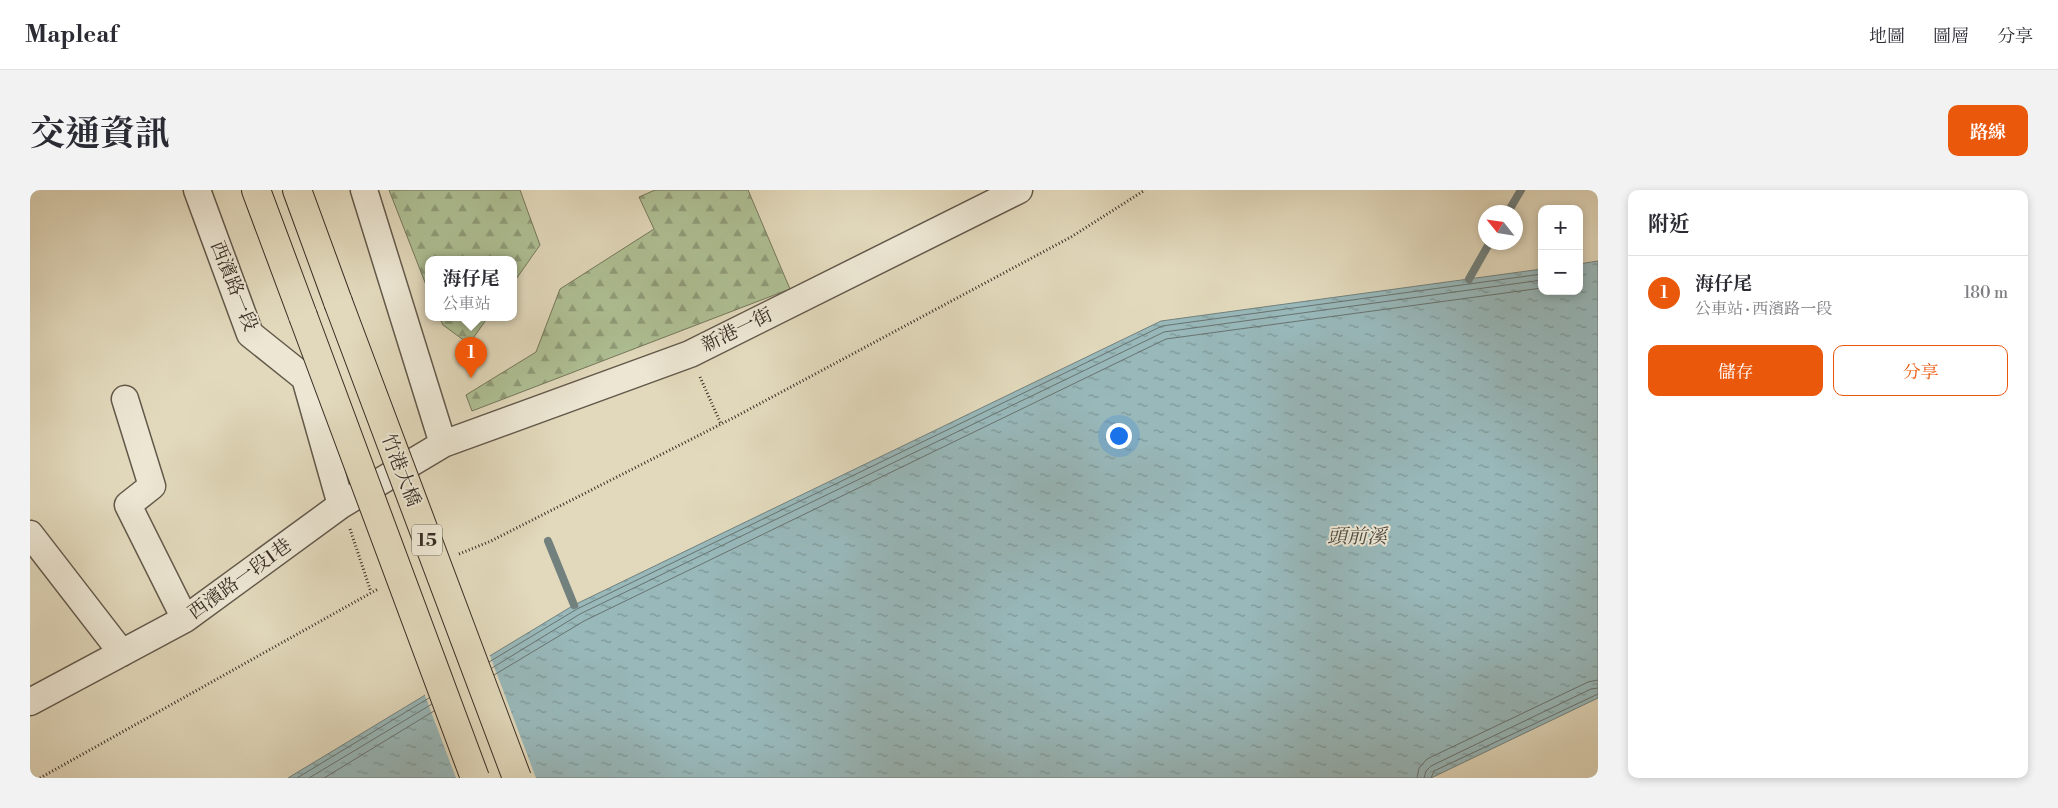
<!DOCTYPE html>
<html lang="zh-TW">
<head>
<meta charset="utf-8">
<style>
  :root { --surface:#fff; --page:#f2f2f3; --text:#2b2b33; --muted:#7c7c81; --line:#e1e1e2; --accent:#ea580c }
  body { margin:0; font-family:"Libre Bodoni","Noto Serif TC",serif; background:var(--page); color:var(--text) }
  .controls { position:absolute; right:15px; top:15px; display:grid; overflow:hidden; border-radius:10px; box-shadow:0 2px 8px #0003 }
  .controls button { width:45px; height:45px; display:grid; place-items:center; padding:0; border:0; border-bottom:1px solid var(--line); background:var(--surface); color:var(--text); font:25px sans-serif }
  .compass { position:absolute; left:1448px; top:15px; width:45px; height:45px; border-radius:50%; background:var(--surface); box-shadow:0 2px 8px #0003; rotate:300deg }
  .you { position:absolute; left:1088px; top:245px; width:18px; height:18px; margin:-12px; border:4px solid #fff; border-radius:50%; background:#1a73e8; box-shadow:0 0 0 8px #1a73e833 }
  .badge { display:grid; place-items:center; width:32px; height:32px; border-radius:50%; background:var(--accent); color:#fff; font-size:16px; font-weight:700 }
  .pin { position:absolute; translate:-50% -41px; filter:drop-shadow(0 1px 2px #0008) }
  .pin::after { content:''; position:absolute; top:26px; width:18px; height:15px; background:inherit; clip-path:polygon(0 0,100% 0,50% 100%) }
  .popup { position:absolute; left:395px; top:66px; width:92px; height:65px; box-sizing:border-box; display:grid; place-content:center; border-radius:10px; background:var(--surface); filter:drop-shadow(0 1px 4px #0005); font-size:16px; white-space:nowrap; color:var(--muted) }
  .popup b { font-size:19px; color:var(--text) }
  .popup::after { content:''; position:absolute; left:50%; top:100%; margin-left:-10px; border:10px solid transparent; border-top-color:var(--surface) }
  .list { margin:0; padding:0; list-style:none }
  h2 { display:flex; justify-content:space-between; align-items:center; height:65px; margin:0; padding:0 20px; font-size:21px }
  h2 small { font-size:16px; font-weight:400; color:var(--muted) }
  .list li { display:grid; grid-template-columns:32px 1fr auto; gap:15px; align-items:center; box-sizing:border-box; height:75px; padding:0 20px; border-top:1px solid var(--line) }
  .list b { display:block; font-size:19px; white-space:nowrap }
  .list p { margin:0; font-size:16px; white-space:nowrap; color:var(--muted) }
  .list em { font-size:16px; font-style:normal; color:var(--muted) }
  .actions { display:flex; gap:10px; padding:15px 20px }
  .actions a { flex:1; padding:11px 0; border:1px solid var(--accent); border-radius:10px; text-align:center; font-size:18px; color:var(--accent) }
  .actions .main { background:var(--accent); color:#fff }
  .map { position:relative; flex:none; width:1568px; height:588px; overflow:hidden; border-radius:10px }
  header { display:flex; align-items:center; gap:30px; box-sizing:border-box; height:70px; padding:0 25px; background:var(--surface); border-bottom:1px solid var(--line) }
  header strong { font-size:24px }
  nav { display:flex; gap:28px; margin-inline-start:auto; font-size:18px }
  .intro { display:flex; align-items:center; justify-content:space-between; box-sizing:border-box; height:120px; padding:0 30px }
  h1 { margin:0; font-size:35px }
  .button { padding:12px 22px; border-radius:10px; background:var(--accent); color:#fff; font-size:18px; font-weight:700 }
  main { display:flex; gap:30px; padding:0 30px }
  aside { flex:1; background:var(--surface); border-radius:10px; box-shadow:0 2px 8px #0003 }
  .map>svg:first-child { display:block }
</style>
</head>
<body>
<header>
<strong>Mapleaf</strong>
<nav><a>地圖</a><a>圖層</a><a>分享</a></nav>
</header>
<div class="intro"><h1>交通資訊</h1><a class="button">路線</a></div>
<main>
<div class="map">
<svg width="1568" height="588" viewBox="0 0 1568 588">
  <defs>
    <pattern id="forest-firs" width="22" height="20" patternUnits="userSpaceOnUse" patternTransform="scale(1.25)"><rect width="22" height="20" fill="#aec094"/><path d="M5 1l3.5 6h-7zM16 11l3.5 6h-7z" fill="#8f9c79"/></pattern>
    <pattern id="water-ripples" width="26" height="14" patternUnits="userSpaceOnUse" patternTransform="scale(1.25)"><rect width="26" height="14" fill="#98b8ba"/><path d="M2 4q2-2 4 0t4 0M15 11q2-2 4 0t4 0" fill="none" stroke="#7d9697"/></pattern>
  </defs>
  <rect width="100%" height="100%" fill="#e2d9bc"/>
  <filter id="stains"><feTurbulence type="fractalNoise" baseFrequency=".004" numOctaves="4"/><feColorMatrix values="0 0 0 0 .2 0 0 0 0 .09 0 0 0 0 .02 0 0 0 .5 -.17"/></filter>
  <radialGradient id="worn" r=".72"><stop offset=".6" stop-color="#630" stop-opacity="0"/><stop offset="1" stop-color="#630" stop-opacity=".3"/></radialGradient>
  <path fill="url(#forest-firs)" stroke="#74775c" d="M 359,0 L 490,0 L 510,55 L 484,92 L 484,69 L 398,69 L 398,100 Z
    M 625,0 L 718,0 L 760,99 L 442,221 L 436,205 L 506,162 L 530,99 L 624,39 L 609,7 Z
    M 409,127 L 458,127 L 439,154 L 413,135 Z"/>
  <path fill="url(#water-ripples)" stroke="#72817e" d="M 1568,71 L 1568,508 L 1401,588 L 258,588 L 544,415 L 1131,131 L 1512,79 L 1512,101 L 1549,101 L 1549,74 Z"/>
  <path fill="#e2d9bc" d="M 459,463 L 506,588 L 426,588 L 394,503 Z"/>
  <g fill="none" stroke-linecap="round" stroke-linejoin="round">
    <path stroke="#687370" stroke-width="1" d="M 459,472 L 547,419 L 1132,136 L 1512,84
      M 462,478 L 550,424 L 1134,142 L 1512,90
      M 464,485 L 554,431 L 1136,149 L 1512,98
      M 267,588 L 399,508
      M 279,588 L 402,514
      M 294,588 L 404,521
      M 1387,588 L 1389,578 L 1397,569 L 1558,492 L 1568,490
      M 1394,588 L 1396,581 L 1401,576 L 1561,499 L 1568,498
      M 1401,588 L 1404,581 L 1568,504"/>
    <path stroke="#72817e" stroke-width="8" d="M 1478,22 L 1491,0
      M 1439,89 L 1460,52
      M 518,351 L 544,415"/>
    <g stroke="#63594b" stroke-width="29">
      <path id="minor" d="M 167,0 L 220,144 L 275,188 L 311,315
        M 334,0 L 413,254
        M 95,209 L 122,296 L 98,315 L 155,429
        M 0,344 L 92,463
        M 0,512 L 155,429 L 311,315 L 413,254 L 660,164 L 989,0"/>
    </g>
    <g stroke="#392e25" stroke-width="30">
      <path id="major" d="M 226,0 L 273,126
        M 267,0 L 308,112"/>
    </g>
    <path stroke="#392e25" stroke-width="3" stroke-dasharray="1 2.5" stroke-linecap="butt" d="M 670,187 L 691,234
      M 320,339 L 341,402
      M 429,364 L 461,351 L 703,228 L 1041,47 L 1115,0
      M 10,588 L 348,399"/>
    <use href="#minor" stroke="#ece6d3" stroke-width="26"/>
    <use href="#major" stroke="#e2d9bc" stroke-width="28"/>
    <g stroke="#392e25" stroke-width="30" stroke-linecap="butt">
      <path id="major-bridge" d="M 308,112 L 487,588
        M 273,126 L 445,588"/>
    </g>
    <use href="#major-bridge" stroke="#e2d9bc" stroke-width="28"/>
  </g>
  <g text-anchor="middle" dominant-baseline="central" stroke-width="4" stroke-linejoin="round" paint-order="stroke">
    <rect fill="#ece6d3" stroke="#6f6559" stroke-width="1" x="382" y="334.5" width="30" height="31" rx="4"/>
    <g font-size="18" font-weight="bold" fill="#392e25">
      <text x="397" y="350">15</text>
    </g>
    <g font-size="19" fill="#392e25" stroke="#ece6d3">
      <text transform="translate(204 96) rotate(68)">西濱路一段</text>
      <text transform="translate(707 140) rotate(-26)">新港一街</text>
      <text transform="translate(371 280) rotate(69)">竹港大橋</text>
      <text transform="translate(210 389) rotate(-36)">西濱路一段1巷</text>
    </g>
    <g font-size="20" font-style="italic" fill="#4c4a43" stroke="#ece6d3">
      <text x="1327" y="347">頭前溪</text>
    </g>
  </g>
  <rect width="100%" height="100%" filter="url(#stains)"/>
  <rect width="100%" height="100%" fill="url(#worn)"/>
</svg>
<div class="controls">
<button>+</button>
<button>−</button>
</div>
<svg class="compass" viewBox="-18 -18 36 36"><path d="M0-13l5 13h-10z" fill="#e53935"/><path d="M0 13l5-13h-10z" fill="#7c7c81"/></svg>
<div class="you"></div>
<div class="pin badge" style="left:441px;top:188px">1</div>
<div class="popup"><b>海仔尾</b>公車站</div>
</div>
<aside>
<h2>附近<small></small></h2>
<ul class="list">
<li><span class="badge">1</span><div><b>海仔尾</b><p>公車站 · 西濱路一段</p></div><em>180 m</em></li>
</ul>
<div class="actions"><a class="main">儲存</a><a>分享</a></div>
</aside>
</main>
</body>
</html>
